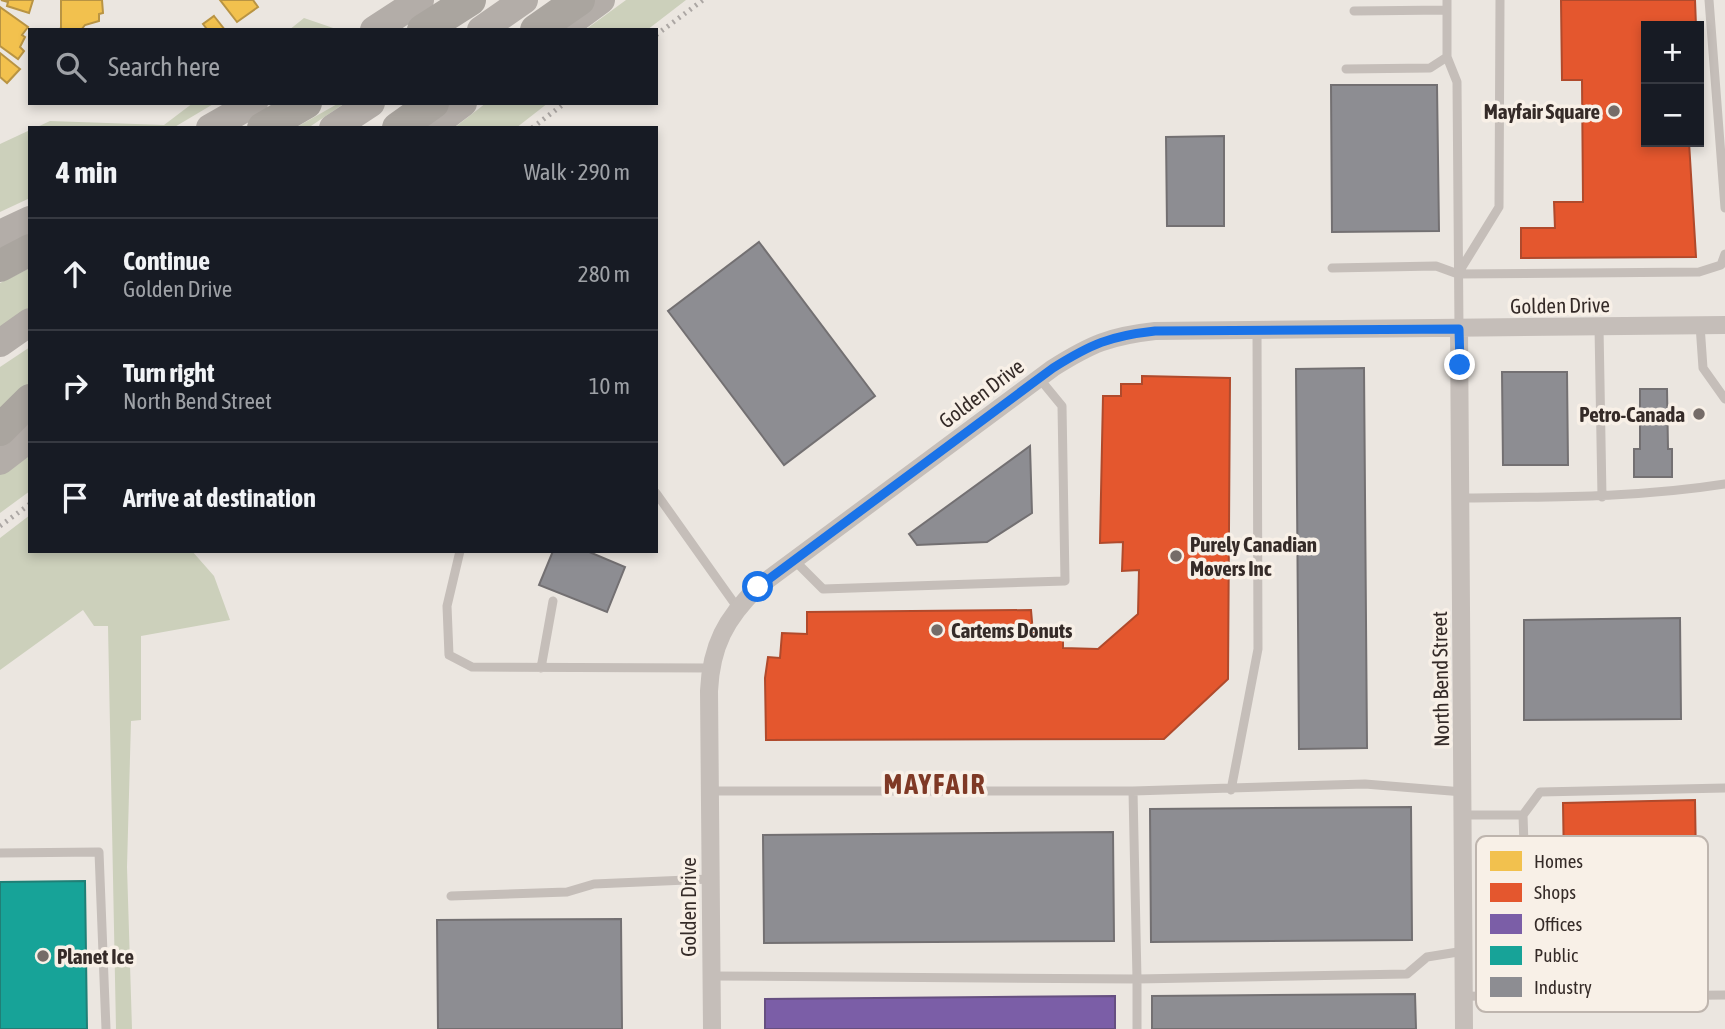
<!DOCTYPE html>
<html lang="en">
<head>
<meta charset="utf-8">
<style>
  :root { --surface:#171b24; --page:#20242c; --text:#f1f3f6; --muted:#9ea1a6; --line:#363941 }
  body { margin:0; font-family:"Asap Condensed",sans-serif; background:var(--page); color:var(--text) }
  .controls { position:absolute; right:21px; top:21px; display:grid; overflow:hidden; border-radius:0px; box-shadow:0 4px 10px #0003 }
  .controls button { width:63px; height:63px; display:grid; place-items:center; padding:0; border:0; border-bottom:2px solid var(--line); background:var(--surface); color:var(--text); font:35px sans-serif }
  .stop { position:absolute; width:21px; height:21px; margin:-16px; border:5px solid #1a73e8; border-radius:50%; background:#fff }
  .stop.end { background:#1a73e8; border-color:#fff; box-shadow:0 2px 7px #0008 }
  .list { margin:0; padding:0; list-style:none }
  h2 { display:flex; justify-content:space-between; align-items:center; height:91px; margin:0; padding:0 28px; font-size:30px }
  h2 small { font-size:23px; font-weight:400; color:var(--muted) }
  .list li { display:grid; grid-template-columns:46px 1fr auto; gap:21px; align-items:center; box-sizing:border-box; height:112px; padding:0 28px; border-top:2px solid var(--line) }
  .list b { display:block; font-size:26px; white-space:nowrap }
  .list p { margin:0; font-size:23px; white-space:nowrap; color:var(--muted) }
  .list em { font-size:23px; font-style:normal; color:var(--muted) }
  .icon { flex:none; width:38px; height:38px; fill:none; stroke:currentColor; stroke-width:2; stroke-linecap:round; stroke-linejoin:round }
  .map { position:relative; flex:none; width:1725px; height:1029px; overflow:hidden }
  .search { position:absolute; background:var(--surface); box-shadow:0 4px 10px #0003; left:28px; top:28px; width:630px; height:77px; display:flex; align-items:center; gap:18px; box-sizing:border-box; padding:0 24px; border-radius:0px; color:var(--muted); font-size:26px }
  .panel { position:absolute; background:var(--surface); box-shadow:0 4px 10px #0003; left:28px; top:126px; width:630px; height:427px; border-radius:0px }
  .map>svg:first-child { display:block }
</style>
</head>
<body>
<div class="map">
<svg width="1725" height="1029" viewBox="0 0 1725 1029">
  <rect width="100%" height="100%" fill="#ebe6e0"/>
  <path fill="#ccd0bb" d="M 626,0 L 686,0 L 647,30 L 585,30 Z
    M 304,18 L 339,30 L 289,30 Z
    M 193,103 L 215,103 L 173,128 L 35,128 L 50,121 L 164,125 Z
    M 339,103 L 345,103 L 308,128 L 295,128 Z
    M 486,103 L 548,103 L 516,128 L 454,128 Z
    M 30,130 L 30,198 L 0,212 L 0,144 Z
    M 30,268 L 30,308 L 0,329 L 0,283 Z
    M 30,347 L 30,423 L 0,445 L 0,367 Z
    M 30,451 L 30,491 L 0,513 L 0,473 Z
    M 30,515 L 30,551 L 192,551 L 214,576 L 230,620 L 141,636 L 141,720 L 131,721 L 127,867 L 132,1029 L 116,1029 L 108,626 L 94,626 L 83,610 L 0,670 L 0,538 Z"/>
  <path fill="#f2c14e" stroke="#b99443" stroke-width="2" d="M 1,0 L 33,0 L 29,13 L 7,6 L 8,2 Z
    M 61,0 L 102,0 L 103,13 L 99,14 L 99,21 L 85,25 L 81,30 L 58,30 L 61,28 Z
    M 220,0 L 253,0 L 258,7 L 237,22 Z
    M 0,7 L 28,27 L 22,35 L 25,37 L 20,47 L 24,51 L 18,59 L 0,46 Z
    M 214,16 L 225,30 L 203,30 L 206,28 L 203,24 Z
    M 0,53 L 20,69 L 7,83 L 0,77 Z"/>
  <path fill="#e4572e" stroke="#b04a2c" stroke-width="2" d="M 1561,0 L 1695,0 L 1696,26 L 1646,26 L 1646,142 L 1689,142 L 1696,257 L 1521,258 L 1521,228 L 1555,228 L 1554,202 L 1583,202 L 1582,80 L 1562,80 Z
    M 1142,376 L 1230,378 L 1228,679 L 1164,739 L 766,740 L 765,678 L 768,657 L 780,658 L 782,633 L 807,634 L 807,612 L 1031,610 L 1033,633 L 1063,634 L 1063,648 L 1098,649 L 1138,614 L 1139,570 L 1122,571 L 1123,542 L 1100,543 L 1103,396 L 1121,396 L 1121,384 L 1142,384 Z
    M 1695,800 L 1698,986 L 1566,989 L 1563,803 Z"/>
  <path fill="#7b5ea7" stroke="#664f81" stroke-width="2" d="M 1115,996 L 1115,1029 L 765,1029 L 765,999 Z"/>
  <path fill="#17a398" stroke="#207f76" stroke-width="2" d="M 85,881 L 87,1029 L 0,1029 L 0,882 Z"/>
  <path fill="#8d8d92" stroke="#737072" stroke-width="2" d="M 1331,85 L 1437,85 L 1439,231 L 1332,232 Z
    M 1224,136 L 1224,226 L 1167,226 L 1166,137 Z
    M 759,242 L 875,396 L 784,465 L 668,311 Z
    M 1364,368 L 1367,748 L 1299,749 L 1296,369 Z
    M 1502,372 L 1567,372 L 1568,465 L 1503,465 Z
    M 1640,389 L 1667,389 L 1668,449 L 1672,449 L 1672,477 L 1634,477 L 1634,449 L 1640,449 Z
    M 1030,446 L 1032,513 L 987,542 L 917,545 L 909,534 Z
    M 553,551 L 587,551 L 625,567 L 607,612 L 539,585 Z
    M 1680,618 L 1681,719 L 1524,720 L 1524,620 Z
    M 1411,807 L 1412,940 L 1151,942 L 1150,809 Z
    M 1113,832 L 1114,941 L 764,943 L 763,835 Z
    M 621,919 L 622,1029 L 438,1029 L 437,920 Z
    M 1415,994 L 1416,1029 L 1152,1029 L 1152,996 Z"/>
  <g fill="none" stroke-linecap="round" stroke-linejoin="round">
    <path stroke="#c5beb9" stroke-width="9" d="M 1447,0 L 1447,57 L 1457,82 L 1459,329
      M 1709,0 L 1725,208
      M 1354,11 L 1447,10
      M 1346,69 L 1430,68 L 1447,57
      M 1332,268 L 1436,266 L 1458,274 L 1699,272 L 1721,265 L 1725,254
      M 1459,272 L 1499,207 L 1500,0
      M 1700,325 L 1703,368 L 1725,399
      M 1599,327 L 1602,497
      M 656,493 L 737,607
      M 1461,498 C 1549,497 1637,498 1725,484
      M 460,551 L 447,606 L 449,655 L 472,667 L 710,668
      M 795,561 L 823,589 L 1065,581 L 1062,406 L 1039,378
      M 541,668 L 553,601
      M 1231,790 L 1258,649 L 1257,331
      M 710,791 L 1133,791
      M 1463,792 L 1365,784 L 1133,791 L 1137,979 L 1407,974 L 1427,957 L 1464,951
      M 1464,815 L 1523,815 L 1529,997 L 1464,996
      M 1523,815 L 1540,792 L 1725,788
      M 0,853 L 99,852 L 106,1029
      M 451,896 L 567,892 L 594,884 L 710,879
      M 711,976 L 1137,979 L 1137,1029
      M 1529,997 L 1725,995"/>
    <path stroke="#c5beb9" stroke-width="18" d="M 1459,329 L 1464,1029
      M 712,1029 L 709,691 C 711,646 726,618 758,587 L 1053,368 C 1091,344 1110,336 1155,331 L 1725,325"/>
    <path stroke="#b3ada8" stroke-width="28" d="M 563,28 L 601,0
      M 374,30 L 420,0
      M 481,30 L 524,0
      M 210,128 L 254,103
      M 333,128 L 371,103
      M 430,128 L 463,103
      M 0,234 L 30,220
      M 0,343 L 30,322
      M 0,461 L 30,438"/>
    <path stroke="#aaa59f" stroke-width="32" d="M 423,30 L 470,0
      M 536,30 L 579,0
      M 263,128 L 306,103
      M 398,128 L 433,103
      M 0,266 L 30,250
      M 0,430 L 30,400"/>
    <path stroke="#aca7a4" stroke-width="5" stroke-dasharray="2 5" stroke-linecap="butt" d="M 656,35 L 703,0
      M 532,128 L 565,103
      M 0,526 L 30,504"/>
  </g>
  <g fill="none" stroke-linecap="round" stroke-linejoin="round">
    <path stroke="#1a73e8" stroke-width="9" d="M 758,587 L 1053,368 C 1091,344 1110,336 1155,331 L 1459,329 L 1460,365"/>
  </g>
  <g fill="#756c68" stroke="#f8f0e7" stroke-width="2.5">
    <circle cx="1614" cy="111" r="7"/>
    <circle cx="1699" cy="414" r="7"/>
    <circle cx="1176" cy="556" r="7"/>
    <circle cx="937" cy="630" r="7"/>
    <circle cx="43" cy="956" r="7"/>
  </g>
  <g text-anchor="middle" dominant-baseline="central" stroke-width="7" stroke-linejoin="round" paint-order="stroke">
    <g font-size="21" font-weight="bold" fill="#352b28" stroke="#f8f0e7" text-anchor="start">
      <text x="1600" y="111" text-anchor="end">Mayfair Square</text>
      <text x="1685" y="414" text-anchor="end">Petro-Canada</text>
      <text x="1190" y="544">Purely Canadian<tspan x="1190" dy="24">Movers Inc</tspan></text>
      <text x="951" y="630">Cartems Donuts</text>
      <text x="57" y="956">Planet Ice</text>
    </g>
    <g font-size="21" fill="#352b28" stroke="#f8f0e7">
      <text transform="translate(1560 305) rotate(-1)">Golden Drive</text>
      <text transform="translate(981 393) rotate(-37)">Golden Drive</text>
      <text transform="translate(1440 679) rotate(-91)">North Bend Street</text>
      <text transform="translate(688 907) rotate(-90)">Golden Drive</text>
    </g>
    <g font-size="28" font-weight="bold" letter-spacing="2" fill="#7f3925" stroke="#f8f0e7">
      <text x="935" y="784">MAYFAIR</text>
    </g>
  </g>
  <rect x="1476" y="836" width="232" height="176" rx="10" fill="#f8f0e7" stroke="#beb5ae" stroke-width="2"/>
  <rect x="1490" y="851" width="32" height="20" fill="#f2c14e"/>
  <rect x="1490" y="883" width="32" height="19" fill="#e4572e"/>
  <rect x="1490" y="914" width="32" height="20" fill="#7b5ea7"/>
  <rect x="1490" y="946" width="32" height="19" fill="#17a398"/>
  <rect x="1490" y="977" width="32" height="20" fill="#8d8d92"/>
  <g font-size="19" fill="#352b28">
    <text x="1534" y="868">Homes</text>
    <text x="1534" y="899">Shops</text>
    <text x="1534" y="931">Offices</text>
    <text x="1534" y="962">Public</text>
    <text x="1534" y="994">Industry</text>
  </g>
</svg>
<div class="controls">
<button>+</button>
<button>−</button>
</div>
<div class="stop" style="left:758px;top:587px"></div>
<div class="stop end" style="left:1460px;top:365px"></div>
<div class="search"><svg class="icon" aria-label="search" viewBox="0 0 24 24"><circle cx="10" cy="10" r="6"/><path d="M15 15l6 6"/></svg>Search here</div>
<section class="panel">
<h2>4 min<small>Walk · 290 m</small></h2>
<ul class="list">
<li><svg class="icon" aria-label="ahead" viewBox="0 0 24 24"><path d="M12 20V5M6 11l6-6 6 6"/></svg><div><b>Continue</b><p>Golden Drive</p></div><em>280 m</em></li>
<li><svg class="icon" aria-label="right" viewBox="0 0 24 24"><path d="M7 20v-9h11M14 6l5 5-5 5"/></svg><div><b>Turn right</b><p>North Bend Street</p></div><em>10 m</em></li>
<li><svg class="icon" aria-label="arrive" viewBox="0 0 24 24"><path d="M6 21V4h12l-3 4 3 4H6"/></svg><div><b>Arrive at destination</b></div></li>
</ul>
</section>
</div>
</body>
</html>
